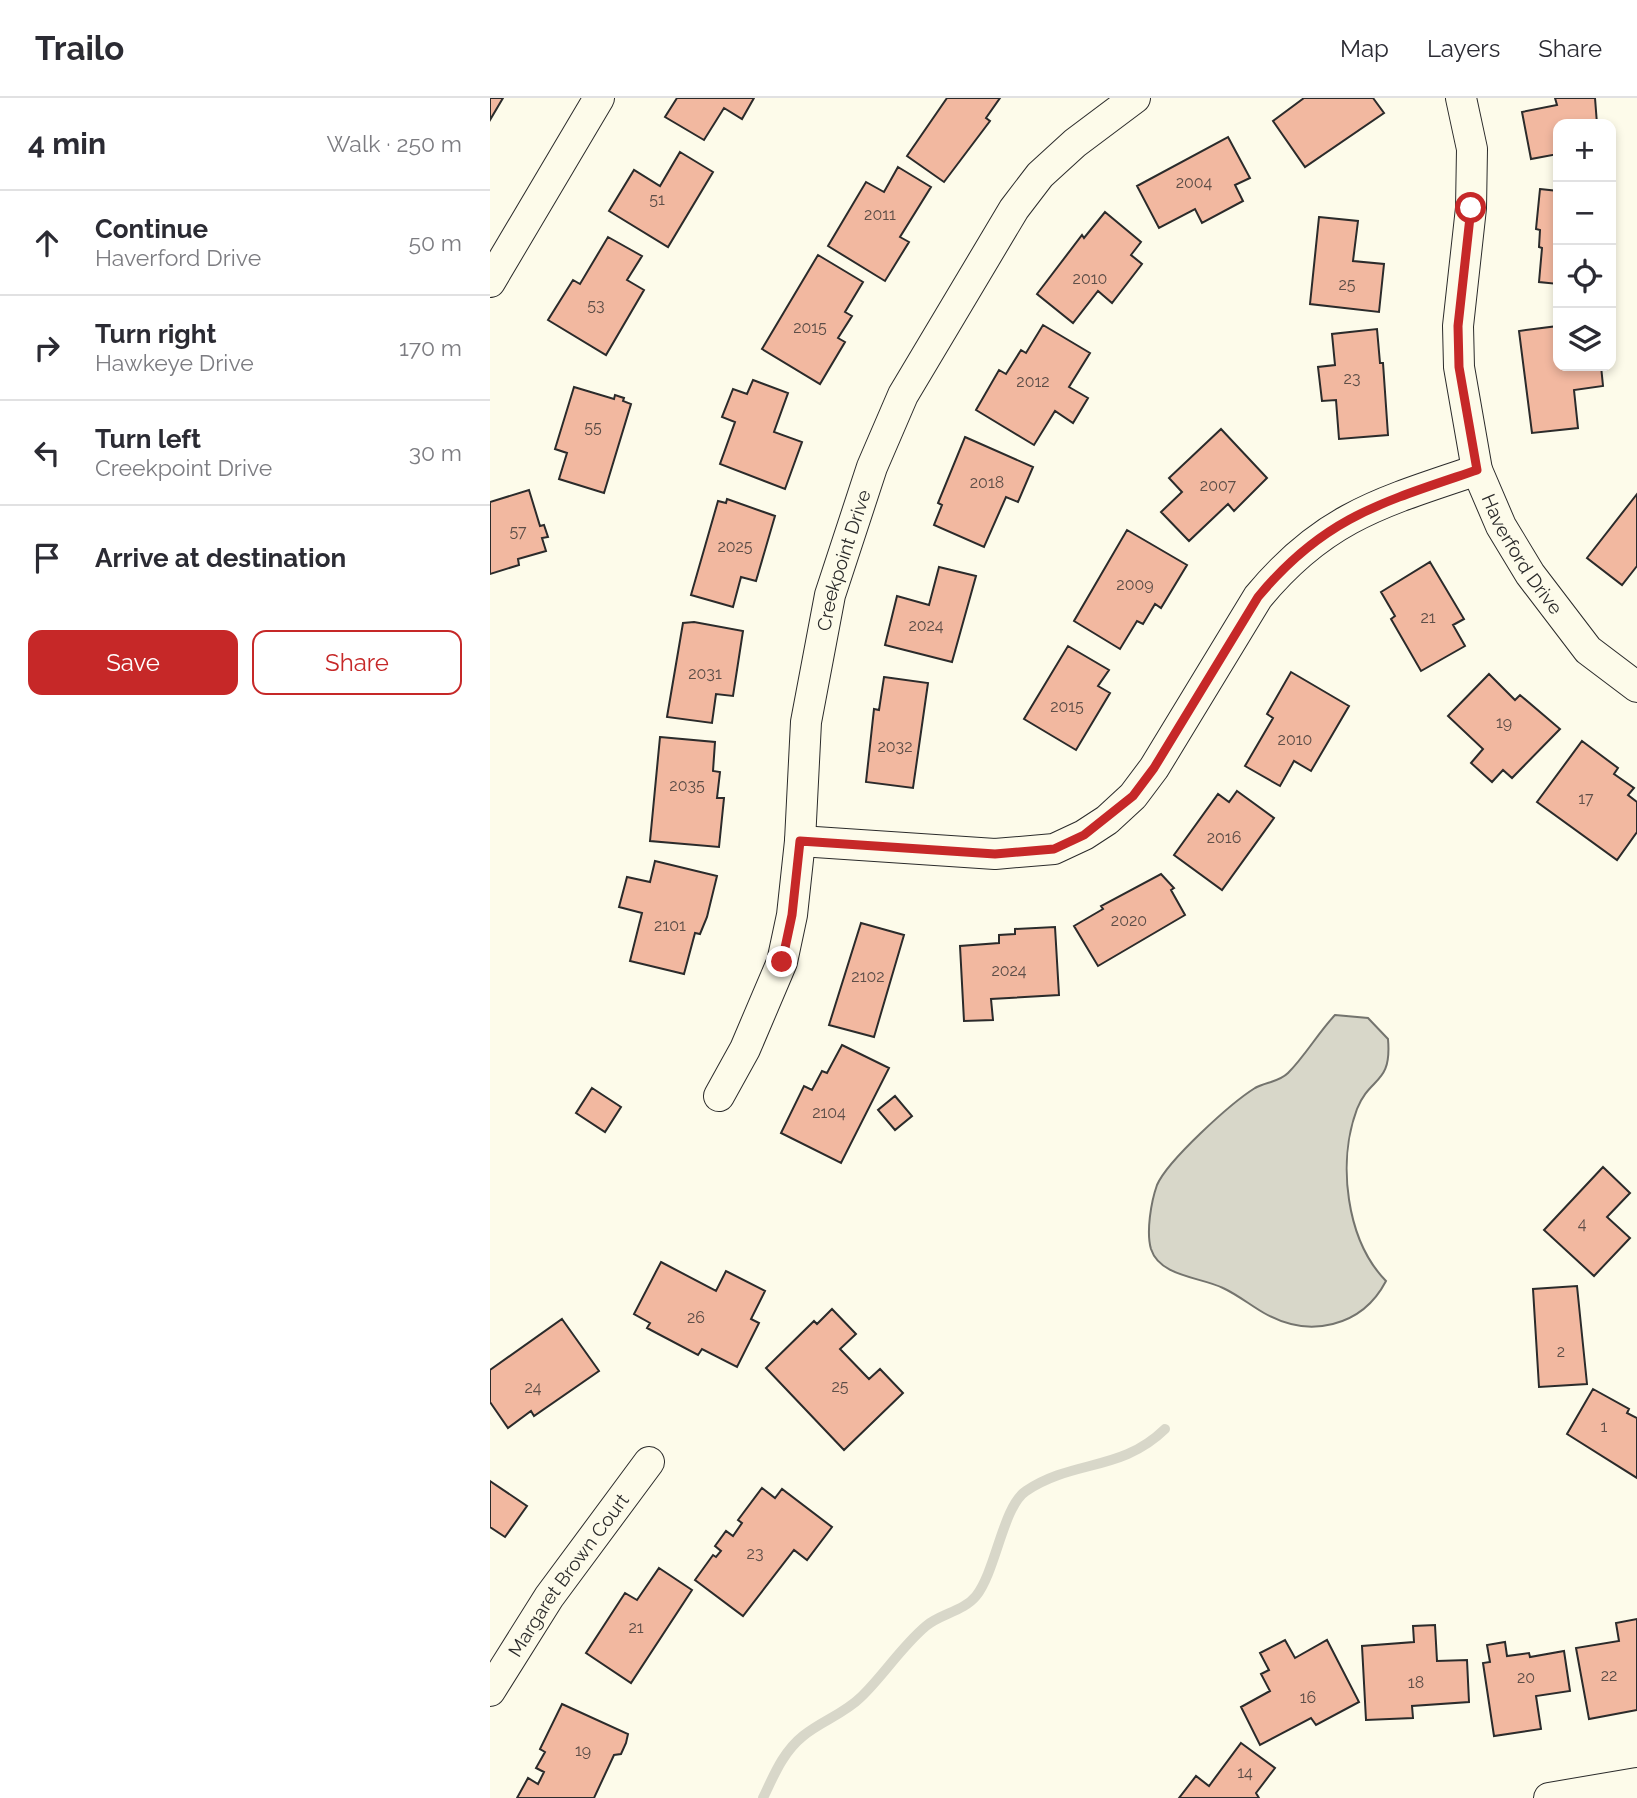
<!DOCTYPE html>
<html lang="en">
<head>
<meta charset="utf-8">
<style>
  :root { --surface:#fff; --page:#f7f7f7; --text:#2b2b33; --muted:#7c7c81; --line:#e1e1e2; --accent:#c62828 }
  body { margin:0; font-family:Raleway,sans-serif; background:var(--page); color:var(--text) }
  .controls { position:absolute; right:21px; top:21px; display:grid; overflow:hidden; border-radius:14px; box-shadow:0 4px 10px #0003 }
  .controls button { width:63px; height:63px; display:grid; place-items:center; padding:0; border:0; border-bottom:2px solid var(--line); background:var(--surface); color:var(--text); font:35px sans-serif }
  .stop { position:absolute; width:21px; height:21px; margin:-16px; border:5px solid #c62828; border-radius:50%; background:#fff }
  .stop.end { background:#c62828; border-color:#fff; box-shadow:0 2px 7px #0008 }
  .list { margin:0; padding:0; list-style:none }
  h2 { display:flex; justify-content:space-between; align-items:center; height:91px; margin:0; padding:0 28px; font-size:30px }
  h2 small { font-size:23px; font-weight:400; color:var(--muted) }
  .list li { display:grid; grid-template-columns:46px 1fr auto; gap:21px; align-items:center; box-sizing:border-box; height:105px; padding:0 28px; border-top:2px solid var(--line) }
  .list b { display:block; font-size:26px; white-space:nowrap }
  .list p { margin:0; font-size:23px; white-space:nowrap; color:var(--muted) }
  .list em { font-size:23px; font-style:normal; color:var(--muted) }
  .actions { display:flex; gap:14px; padding:21px 28px }
  .actions a { flex:1; padding:16px 0; border:2px solid var(--accent); border-radius:14px; text-align:center; font-size:24px; color:var(--accent) }
  .actions .main { background:var(--accent); color:#fff }
  .icon { flex:none; width:38px; height:38px; fill:none; stroke:currentColor; stroke-width:2; stroke-linecap:round; stroke-linejoin:round }
  .map { position:relative; flex:none; width:1147px; height:1700px; overflow:hidden }
  header { display:flex; align-items:center; gap:42px; box-sizing:border-box; height:98px; padding:0 35px; background:var(--surface); border-bottom:2px solid var(--line) }
  header strong { font-size:33px }
  nav { display:flex; gap:38px; margin-inline-start:auto; font-size:24px }
  main { display:flex }
  aside { flex:1; background:var(--surface) }
  .map>svg:first-child { display:block }
</style>
</head>
<body>
<header>
<strong>Trailo</strong>
<nav><a>Map</a><a>Layers</a><a>Share</a></nav>
</header>
<main>
<aside>
<h2>4 min<small>Walk · 250 m</small></h2>
<ul class="list">
<li><svg class="icon" aria-label="ahead" viewBox="0 0 24 24"><path d="M12 20V5M6 11l6-6 6 6"/></svg><div><b>Continue</b><p>Haverford Drive</p></div><em>50 m</em></li>
<li><svg class="icon" aria-label="right" viewBox="0 0 24 24"><path d="M7 20v-9h11M14 6l5 5-5 5"/></svg><div><b>Turn right</b><p>Hawkeye Drive</p></div><em>170 m</em></li>
<li><svg class="icon" aria-label="left" viewBox="0 0 24 24"><path d="M17 20v-9H6M10 6l-5 5 5 5"/></svg><div><b>Turn left</b><p>Creekpoint Drive</p></div><em>30 m</em></li>
<li><svg class="icon" aria-label="arrive" viewBox="0 0 24 24"><path d="M6 21V4h12l-3 4 3 4H6"/></svg><div><b>Arrive at destination</b></div></li>
</ul>
<div class="actions"><a class="main">Save</a><a>Share</a></div>
</aside>
<div class="map">
<svg width="1147" height="1700" viewBox="0 0 1147 1700">
  <rect width="100%" height="100%" fill="#fdfbea"/>
  <path fill="#d8d7c9" stroke="#74746e" stroke-width="2" d="M 845,917 L 878,920 L 898,941 C 902,987 880,978 867,1011 C 847,1064 856,1142 896,1183 C 872,1229 819,1241 774,1215 C 760,1207 748,1197 733,1190 C 711,1179 670,1179 661,1151 C 656,1134 661,1104 667,1087 C 678,1062 741,1005 765,990 C 776,984 789,984 798,975 C 815,958 828,935 845,917 Z"/>
  <g fill="none" stroke-linecap="round" stroke-linejoin="round">
    <path stroke="#d8d7c9" stroke-width="10" d="M 273,1700 C 284,1677 293,1654 313,1638 C 331,1623 354,1616 371,1599 C 394,1577 411,1549 436,1528 C 450,1516 474,1513 486,1498 C 506,1473 513,1408 536,1393 C 584,1361 631,1374 675,1331"/>
  </g>
  <path fill="#f2b8a0" stroke="#2b2b2b" stroke-width="2" d="M 0,0 L 13,0 L 0,22 Z
    M 187,0 L 264,0 L 252,21 L 234,10 L 214,42 L 175,19 Z
    M 457,0 L 510,0 L 496,20 L 500,23 L 454,84 L 417,58 Z
    M 883,0 L 894,15 L 815,69 L 783,23 L 814,0 Z
    M 1065,0 L 1105,0 L 1107,26 L 1068,26 L 1068,56 L 1041,61 L 1032,14 L 1067,7 Z
    M 738,39 L 760,80 L 745,87 L 753,103 L 712,125 L 705,111 L 669,130 L 647,88 Z
    M 190,54 L 223,74 L 178,149 L 119,113 L 144,72 L 170,88 Z
    M 408,69 L 441,89 L 410,139 L 419,144 L 395,183 L 338,148 L 376,84 L 394,94 Z
    M 1050,91 L 1068,93 L 1068,186 L 1049,184 L 1052,150 L 1049,149 L 1050,132 L 1046,131 Z
    M 615,114 L 651,144 L 641,157 L 652,166 L 622,205 L 608,193 L 583,225 L 547,196 L 592,137 L 594,140 Z
    M 829,119 L 868,123 L 863,163 L 894,166 L 889,214 L 820,206 Z
    M 118,139 L 152,158 L 137,182 L 154,192 L 116,257 L 58,222 L 83,182 L 90,186 Z
    M 328,157 L 373,184 L 355,214 L 362,218 L 348,240 L 355,244 L 330,286 L 272,251 Z
    M 553,227 L 600,255 L 579,289 L 598,300 L 583,325 L 565,313 L 544,347 L 486,312 L 509,272 L 516,276 L 531,252 L 536,255 Z
    M 1068,228 L 1068,268 L 1111,268 L 1113,288 L 1084,292 L 1088,330 L 1042,335 L 1029,233 Z
    M 887,231 L 890,265 L 893,265 L 898,337 L 849,341 L 846,302 L 832,303 L 828,269 L 845,267 L 842,236 Z
    M 263,282 L 298,295 L 284,334 L 312,344 L 295,391 L 230,366 L 245,324 L 232,319 L 243,291 L 257,296 Z
    M 84,289 L 124,301 L 125,297 L 134,300 L 133,303 L 141,306 L 114,395 L 69,381 L 77,355 L 65,351 Z
    M 731,331 L 777,380 L 744,413 L 738,406 L 699,443 L 671,414 L 692,394 L 679,380 Z
    M 475,339 L 543,369 L 528,404 L 516,399 L 494,449 L 444,427 L 452,407 L 448,405 Z
    M 39,392 L 50,428 L 54,427 L 58,439 L 52,440 L 56,453 L 28,461 L 29,467 L 0,476 L 0,404 Z
    M 1147,396 L 1147,468 L 1132,487 L 1097,460 Z
    M 237,401 L 285,418 L 266,483 L 251,479 L 243,509 L 201,497 L 228,403 L 236,405 Z
    M 637,432 L 697,467 L 671,510 L 665,506 L 653,526 L 647,523 L 630,551 L 584,523 Z
    M 940,464 L 974,521 L 963,527 L 975,548 L 931,573 L 901,521 L 905,518 L 891,494 Z
    M 449,469 L 486,478 L 462,564 L 395,547 L 407,498 L 439,507 Z
    M 204,524 L 253,533 L 243,598 L 226,596 L 222,625 L 177,619 L 193,525 Z
    M 578,548 L 619,572 L 608,588 L 620,595 L 586,652 L 534,621 Z
    M 801,574 L 859,608 L 821,673 L 804,663 L 790,688 L 755,668 L 783,620 L 777,616 Z
    M 999,576 L 1025,602 L 1030,597 L 1070,631 L 1022,680 L 1013,672 L 1002,684 L 981,665 L 993,651 L 958,618 Z
    M 394,579 L 438,585 L 423,690 L 376,684 L 384,611 L 389,612 Z
    M 170,639 L 225,644 L 223,673 L 230,674 L 227,700 L 234,700 L 229,749 L 160,743 Z
    M 1092,643 L 1128,670 L 1124,676 L 1144,690 L 1138,697 L 1147,704 L 1147,734 L 1127,762 L 1047,704 Z
    M 747,693 L 784,720 L 732,792 L 684,757 L 728,696 L 739,704 Z
    M 165,763 L 227,778 L 217,819 L 210,836 L 205,835 L 194,876 L 140,863 L 152,815 L 129,809 L 137,779 L 160,784 Z
    M 671,776 L 684,790 L 681,792 L 695,817 L 608,868 L 584,828 L 613,811 L 611,808 Z
    M 371,825 L 414,837 L 384,939 L 339,927 Z
    M 565,829 L 569,897 L 501,901 L 503,922 L 474,923 L 470,848 L 509,845 L 509,837 L 525,836 L 525,831 Z
    M 352,947 L 399,970 L 351,1065 L 291,1035 L 314,988 L 322,992 L 332,973 L 337,975 Z
    M 102,990 L 131,1009 L 115,1034 L 86,1015 Z
    M 405,998 L 422,1018 L 405,1032 L 388,1012 Z
    M 1113,1069 L 1140,1095 L 1117,1119 L 1140,1140 L 1104,1178 L 1054,1132 Z
    M 171,1164 L 226,1193 L 236,1173 L 275,1193 L 261,1221 L 269,1225 L 247,1269 L 212,1251 L 208,1257 L 157,1230 L 160,1225 L 144,1216 Z
    M 1087,1188 L 1097,1286 L 1049,1289 L 1043,1191 Z
    M 342,1211 L 366,1236 L 350,1251 L 379,1281 L 390,1271 L 413,1295 L 354,1352 L 276,1270 L 324,1223 L 327,1226 Z
    M 72,1221 L 109,1273 L 44,1318 L 41,1313 L 18,1330 L 0,1304 L 0,1272 Z
    M 1103,1291 L 1139,1311 L 1137,1315 L 1147,1320 L 1147,1380 L 1077,1336 Z
    M 0,1383 L 37,1408 L 15,1439 L 0,1429 Z
    M 272,1390 L 285,1400 L 292,1391 L 342,1429 L 317,1462 L 304,1452 L 253,1518 L 205,1482 L 223,1457 L 226,1459 L 231,1453 L 225,1448 L 236,1433 L 243,1438 L 252,1425 L 248,1422 Z
    M 169,1470 L 202,1492 L 141,1585 L 96,1555 L 135,1495 L 147,1502 Z
    M 1147,1521 L 1147,1612 L 1099,1621 L 1086,1550 L 1129,1543 L 1126,1525 Z
    M 945,1527 L 947,1563 L 977,1562 L 979,1604 L 922,1608 L 923,1620 L 876,1622 L 872,1548 L 924,1544 L 923,1528 Z
    M 795,1542 L 805,1560 L 837,1542 L 869,1604 L 826,1627 L 821,1620 L 770,1647 L 751,1609 L 780,1593 L 771,1576 L 779,1572 L 770,1555 Z
    M 1015,1544 L 1017,1558 L 1039,1555 L 1040,1559 L 1074,1553 L 1080,1593 L 1046,1598 L 1051,1631 L 1004,1638 L 993,1565 L 1000,1564 L 997,1547 Z
    M 72,1606 L 138,1636 L 136,1645 L 131,1656 L 124,1657 L 104,1700 L 27,1700 L 38,1680 L 48,1686 L 54,1674 L 46,1670 L 55,1654 L 50,1651 Z
    M 751,1645 L 785,1670 L 766,1695 L 769,1700 L 689,1700 L 706,1678 L 719,1688 Z"/>
  <g fill="none" stroke-linecap="round" stroke-linejoin="round">
    <g stroke="#2b2b2b" stroke-width="32">
      <g id="minor">
        <path id="s1" d="M 971,0 L 982,51 L 981,110 L 968,228 L 969,269 L 987,372 L 1011,428 L 1040,476 L 1098,552 L 1147,589"/>
        <path d="M 0,184 L 109,0"/>
        <path d="M 310,743 L 505,756 L 564,751 L 594,737 L 617,722 L 643,698 L 664,670 L 768,499 C 834,419 892,404 987,372"/>
        <path id="s2" d="M 229,998 L 255,951 L 292,864 L 302,817 L 310,743 L 316,624 L 340,497 L 382,369 L 413,297 L 524,111 L 550,77 L 585,45 L 645,0"/>
        <path id="s3" d="M 0,1593 L 59,1499 L 159,1364"/>
        <path d="M 1059,1700 L 1147,1685"/>
      </g>
    </g>
    <use href="#minor" stroke="#fdfbea" stroke-width="30"/>
  </g>
  <g fill="none" stroke-linecap="round" stroke-linejoin="round">
    <path stroke="#c62828" stroke-width="9" d="M 292,864 L 302,817 L 310,743 L 505,756 L 564,751 L 594,737 L 643,698 L 664,670 L 768,499 C 834,419 893,404 987,372 L 969,269 L 968,228 L 981,110"/>
  </g>
  <g text-anchor="middle" dominant-baseline="central" stroke-width="5" stroke-linejoin="round" paint-order="stroke">
    <g font-size="16" fill="#5d4e48">
      <text x="704" y="84">2004</text>
      <text x="167" y="101">51</text>
      <text x="390" y="116">2011</text>
      <text x="600" y="180">2010</text>
      <text x="857" y="186">25</text>
      <text x="106" y="207">53</text>
      <text x="320" y="229">2015</text>
      <text x="862" y="280">23</text>
      <text x="543" y="283">2012</text>
      <text x="103" y="329">55</text>
      <text x="497" y="384">2018</text>
      <text x="728" y="387">2007</text>
      <text x="28" y="433">57</text>
      <text x="245" y="448">2025</text>
      <text x="645" y="486">2009</text>
      <text x="938" y="519">21</text>
      <text x="436" y="527">2024</text>
      <text x="215" y="575">2031</text>
      <text x="577" y="608">2015</text>
      <text x="1014" y="624">19</text>
      <text x="805" y="641">2010</text>
      <text x="405" y="648">2032</text>
      <text x="197" y="687">2035</text>
      <text x="1096" y="700">17</text>
      <text x="734" y="739">2016</text>
      <text x="639" y="822">2020</text>
      <text x="180" y="827">2101</text>
      <text x="519" y="872">2024</text>
      <text x="378" y="878">2102</text>
      <text x="339" y="1014">2104</text>
      <text x="1092" y="1125">4</text>
      <text x="206" y="1219">26</text>
      <text x="1071" y="1253">2</text>
      <text x="350" y="1288">25</text>
      <text x="43" y="1289">24</text>
      <text x="1114" y="1328">1</text>
      <text x="265" y="1455">23</text>
      <text x="146" y="1529">21</text>
      <text x="1119" y="1577">22</text>
      <text x="1036" y="1579">20</text>
      <text x="926" y="1584">18</text>
      <text x="818" y="1599">16</text>
      <text x="93" y="1652">19</text>
      <text x="755" y="1674">14</text>
    </g>
    <g font-size="19" fill="#2b2b2b" stroke="#fdfbea">
      <text stroke="none"><textPath href="#s1" startOffset="471">Haverford Drive</textPath></text>
      <text stroke="none"><textPath href="#s2" startOffset="556">Creekpoint Drive</textPath></text>
      <text stroke="none"><textPath href="#s3" startOffset="140">Margaret Brown Court</textPath></text>
    </g>
  </g>
</svg>
<div class="controls">
<button>+</button>
<button>−</button>
<button><svg class="icon" aria-label="locate" viewBox="0 0 24 24"><circle cx="12" cy="12" r="6"/><path d="M12 2v4M12 18v4M2 12h4M18 12h4"/></svg></button>
<button><svg class="icon" aria-label="layers" viewBox="0 0 24 24"><path d="M12 4l9 5-9 5-9-5zM3 14l9 5 9-5"/></svg></button>
</div>
<div class="stop" style="left:981px;top:110px"></div>
<div class="stop end" style="left:292px;top:864px"></div>
</div>
</main>
</body>
</html>
